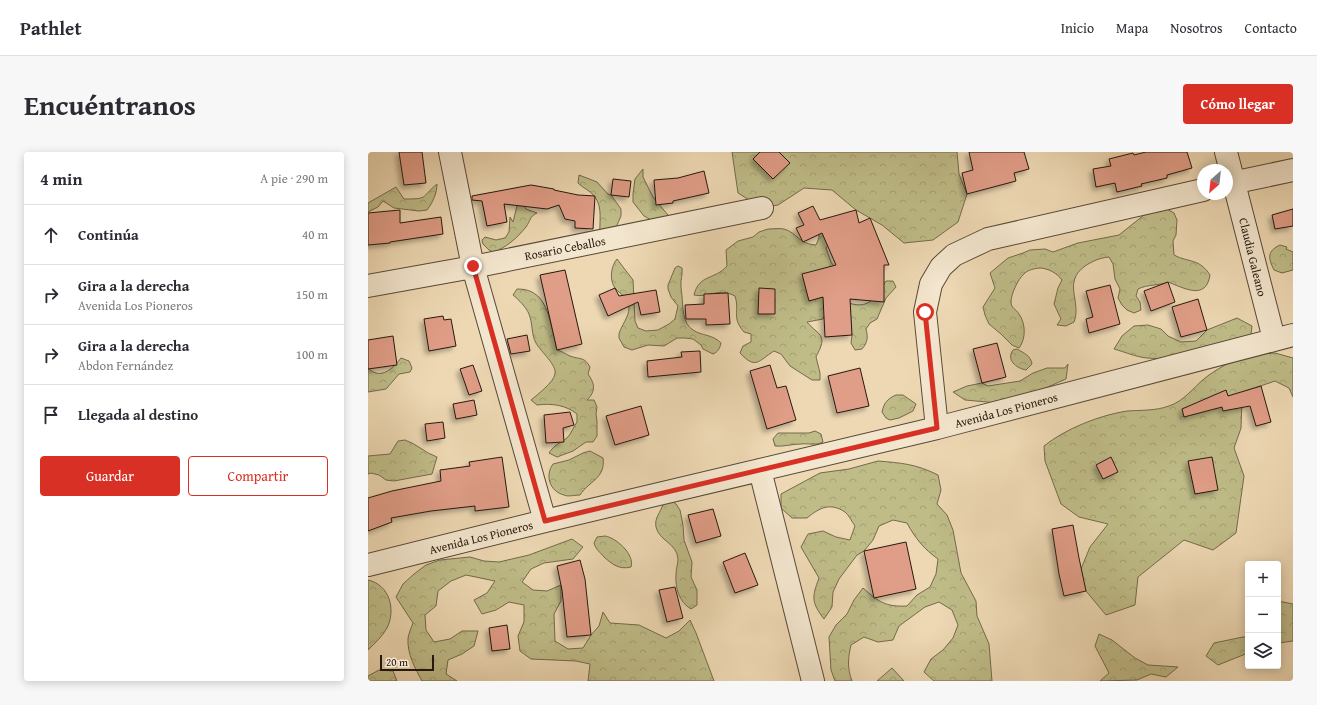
<!DOCTYPE html>
<html lang="es">
<head>
<meta charset="utf-8">
<style>
  :root { --surface:#fff; --page:#f7f7f7; --text:#2b2b33; --muted:#7c7c81; --line:#e1e1e2; --accent:#d93025 }
  body { margin:0; font-family:"Gentium Book Plus",serif; background:var(--page); color:var(--text) }
  .controls { position:absolute; right:12px; bottom:12px; display:grid; overflow:hidden; border-radius:4px; box-shadow:0 2px 10px #0003 }
  .controls button { width:36px; height:36px; display:grid; place-items:center; padding:0; border:0; border-bottom:1px solid var(--line); background:var(--surface); color:var(--text); font:20px sans-serif }
  .compass { position:absolute; left:829px; top:12px; width:36px; height:36px; border-radius:50%; background:var(--surface); box-shadow:0 2px 10px #0003; rotate:207deg }
  .scale { position:absolute; left:12px; bottom:10px; width:54px; box-sizing:border-box; padding-left:4px; border:2px solid #28190e; border-top:0; font-size:11px; line-height:14px; white-space:nowrap; color:#28190e; -webkit-text-stroke:3px #f3e6ce; paint-order:stroke }
  .stop { position:absolute; width:12px; height:12px; margin:-9px; border:3px solid #d93025; border-radius:50%; background:#fff }
  .stop.end { background:#d93025; border-color:#fff; box-shadow:0 1px 4px #0008 }
  .list { margin:0; padding:0; list-style:none }
  h2 { display:flex; justify-content:space-between; align-items:center; height:52px; margin:0; padding:0 16px; font-size:17px }
  h2 small { font-size:13px; font-weight:400; color:var(--muted) }
  .list li { display:grid; grid-template-columns:26px 1fr auto; gap:12px; align-items:center; box-sizing:border-box; height:60px; padding:0 16px; border-top:1px solid var(--line) }
  .list b { display:block; font-size:15px; white-space:nowrap }
  .list p { margin:0; font-size:13px; white-space:nowrap; color:var(--muted) }
  .list em { font-size:13px; font-style:normal; color:var(--muted) }
  .actions { display:flex; gap:8px; padding:12px 16px }
  .actions a { flex:1; padding:9px 0; border:1px solid var(--accent); border-radius:4px; text-align:center; font-size:14px; color:var(--accent) }
  .actions .main { background:var(--accent); color:#fff }
  .icon { flex:none; width:22px; height:22px; fill:none; stroke:currentColor; stroke-width:2; stroke-linecap:round; stroke-linejoin:round }
  .map { position:relative; flex:none; width:925px; height:529px; overflow:hidden; border-radius:4px }
  header { display:flex; align-items:center; gap:24px; box-sizing:border-box; height:56px; padding:0 20px; background:var(--surface); border-bottom:1px solid var(--line) }
  header strong { font-size:19px }
  nav { display:flex; gap:22px; margin-inline-start:auto; font-size:14px }
  .intro { display:flex; align-items:center; justify-content:space-between; box-sizing:border-box; height:96px; padding:0 24px }
  h1 { margin:0; font-size:28px }
  .button { padding:10px 18px; border-radius:4px; background:var(--accent); color:#fff; font-size:14px; font-weight:700 }
  main { display:flex; gap:24px; padding:0 24px }
  aside { flex:1; background:var(--surface); border-radius:4px; box-shadow:0 2px 10px #0003 }
  .map>svg:first-child { display:block }
</style>
</head>
<body>
<header>
<strong>Pathlet</strong>
<nav><a>Inicio</a><a>Mapa</a><a>Nosotros</a><a>Contacto</a></nav>
</header>
<div class="intro"><h1>Encuéntranos</h1><a class="button">Cómo llegar</a></div>
<main>
<aside>
<h2>4 min<small>A pie · 290 m</small></h2>
<ul class="list">
<li><svg class="icon" aria-label="ahead" viewBox="0 0 24 24"><path d="M12 20V5M6 11l6-6 6 6"/></svg><div><b>Continúa</b></div><em>40 m</em></li>
<li><svg class="icon" aria-label="right" viewBox="0 0 24 24"><path d="M7 20v-9h11M14 6l5 5-5 5"/></svg><div><b>Gira a la derecha</b><p>Avenida Los Pioneros</p></div><em>150 m</em></li>
<li><svg class="icon" aria-label="right" viewBox="0 0 24 24"><path d="M7 20v-9h11M14 6l5 5-5 5"/></svg><div><b>Gira a la derecha</b><p>Abdon Fernández</p></div><em>100 m</em></li>
<li><svg class="icon" aria-label="arrive" viewBox="0 0 24 24"><path d="M6 21V4h12l-3 4 3 4H6"/></svg><div><b>Llegada al destino</b></div></li>
</ul>
<div class="actions"><a class="main">Guardar</a><a>Compartir</a></div>
</aside>
<div class="map">
<svg width="925" height="529" viewBox="0 0 925 529">
  <defs>
    <pattern id="forest-crowns" width="20" height="18" patternUnits="userSpaceOnUse"><rect width="20" height="18" fill="#bfbc88"/><path d="M2 6a3 3 0 1 1 6 0M12 15a3 3 0 1 1 6 0" fill="none" stroke="#a4a174"/></pattern>
    <filter id="shadow"><feDropShadow dx="-3.5" dy="3.5" stdDeviation="2" flood-color="#0004"/></filter>
  </defs>
  <rect width="100%" height="100%" fill="#edd8b3"/>
  <filter id="stains"><feTurbulence type="fractalNoise" baseFrequency=".005" numOctaves="4"/><feColorMatrix values="0 0 0 0 .2 0 0 0 0 .09 0 0 0 0 .02 0 0 0 .5 -.17"/></filter>
  <radialGradient id="worn" r=".72"><stop offset=".6" stop-color="#630" stop-opacity="0"/><stop offset="1" stop-color="#630" stop-opacity=".3"/></radialGradient>
  <path fill="url(#forest-crowns)" stroke="#746a4b" d="M 364,0 L 589,0 L 591,22 L 599,42 L 590,70 L 565,88 L 536,91 L 514,73 L 488,58 L 464,38 L 436,36 L 410,53 L 394,56 L 370,41 Z
    M 275,17 L 275,25 L 285,45 L 300,63 L 299,70 L 283,68 L 276,64 L 265,50 L 265,42 L 267,27 Z
    M 211,23 L 229,30 L 240,42 L 243,43 L 253,57 L 253,64 L 246,80 L 232,83 C 231,70 235,56 227,45 C 223,39 215,36 210,31 Z
    M 69,32 C 69,41 65,50 59,58 L 51,59 L 26,56 L 15,49 L 10,55 L 0,60 L 0,51 L 28,35 L 36,47 C 61,47 52,46 69,32 Z
    M 150,46 L 158,57 L 169,61 C 161,65 163,68 158,75 C 149,86 138,96 125,100 L 121,98 L 115,92 L 114,88 L 117,85 L 128,88 L 137,86 L 141,80 L 142,65 L 145,70 L 149,54 Z
    M 799,57 L 806,61 L 809,68 L 808,83 L 805,89 L 806,103 C 821,111 831,106 842,123 C 838,149 816,136 800,130 C 790,134 780,132 770,137 L 768,144 L 772,150 L 773,158 L 766,161 L 759,158 L 754,153 L 750,146 L 752,137 L 747,127 L 745,112 L 741,105 C 731,106 725,109 717,114 C 694,131 714,149 706,170 L 698,174 L 689,173 L 693,167 L 686,152 L 690,136 L 694,128 C 689,121 681,117 673,116 C 668,116 659,118 656,122 C 650,127 643,142 643,150 C 643,156 648,157 651,162 C 658,172 658,187 651,196 L 644,193 L 633,182 L 621,172 L 617,163 L 615,155 L 627,136 L 622,121 L 640,106 L 655,101 L 662,98 L 677,97 L 685,100 L 710,91 L 751,83 L 776,63 Z
    M 400,77 C 405,77 411,76 416,77 C 430,81 430,92 448,93 L 451,86 L 451,78 L 458,80 C 459,85 462,91 458,96 L 463,110 L 468,117 L 481,151 C 502,158 508,144 518,129 L 525,129 L 528,135 L 518,146 L 509,167 L 502,171 L 498,177 C 500,185 500,190 494,197 L 487,198 L 483,191 L 484,183 L 482,171 L 456,164 L 455,167 L 439,170 C 442,174 444,175 448,179 C 459,187 452,196 448,205 L 452,221 L 452,228 L 444,228 L 422,214 L 413,202 L 406,199 C 390,209 388,218 372,201 L 375,194 L 383,190 L 383,182 L 376,180 C 363,165 372,160 367,144 C 350,135 343,146 326,143 C 331,122 347,128 359,114 L 358,98 L 370,89 L 385,85 L 391,80 Z
    M 912,93 L 919,95 L 918,97 L 925,100 L 925,118 L 914,121 L 906,118 C 900,106 899,99 912,93 Z
    M 249,107 L 265,128 L 267,169 L 270,176 L 278,179 L 290,178 L 301,172 L 307,167 L 310,154 L 303,145 L 300,137 L 300,133 L 307,116 L 310,114 L 314,116 C 315,123 312,128 313,135 C 313,138 314,141 314,144 C 315,155 314,171 325,178 C 334,184 344,182 353,191 C 352,196 350,200 345,202 L 335,197 L 333,193 L 325,187 L 317,186 L 309,186 L 296,194 L 280,193 L 264,198 L 256,195 L 251,186 L 251,182 C 253,174 261,165 261,156 C 261,146 253,143 247,136 C 241,128 243,114 249,107 Z
    M 149,137 C 155,137 162,138 167,142 C 181,150 185,183 189,198 C 194,199 197,202 202,204 C 212,208 216,204 222,215 L 220,222 C 227,232 228,239 219,248 L 226,248 L 229,255 L 228,262 L 229,269 L 229,284 L 225,290 L 218,290 L 205,299 L 189,305 L 181,301 C 186,293 192,291 199,286 C 204,281 205,275 209,270 L 209,262 C 198,253 183,251 169,253 L 163,248 C 169,243 186,230 187,222 C 189,213 173,200 168,191 C 163,182 165,172 161,162 C 158,155 151,148 145,143 Z
    M 869,166 L 884,174 L 882,190 C 852,196 809,209 779,206 C 768,205 757,200 746,197 L 754,184 L 766,174 L 780,173 L 793,177 L 800,184 L 813,190 L 828,189 L 839,178 Z
    M 649,197 C 656,201 663,204 664,212 L 658,218 C 648,216 638,208 645,198 Z
    M 907,201 L 925,206 L 925,245 L 921,236 L 907,229 L 878,239 L 874,247 L 873,276 L 866,296 L 876,324 L 868,381 L 845,398 L 816,388 L 770,425 L 767,453 L 738,463 L 718,439 L 713,417 L 722,395 L 740,372 L 711,365 L 693,352 L 677,309 L 676,294 C 697,277 732,263 759,259 C 773,258 787,259 801,254 C 816,249 825,236 837,226 C 847,218 865,208 877,204 C 886,201 898,202 907,201 Z
    M 33,206 L 41,209 L 44,216 L 42,220 L 31,222 L 18,237 L 0,240 L 0,216 C 13,229 25,216 33,206 Z
    M 700,212 L 698,227 L 641,252 L 597,248 L 585,240 L 599,234 L 614,231 L 620,234 L 652,229 L 665,221 L 679,216 L 697,216 Z
    M 528,243 L 535,243 L 548,252 L 545,259 L 531,266 L 522,268 L 518,266 L 514,260 C 516,251 519,247 528,243 Z
    M 447,279 L 453,282 L 455,290 C 447,294 441,291 433,292 C 423,292 416,295 407,294 L 405,287 L 410,281 L 441,281 Z
    M 37,288 C 49,292 57,301 69,305 L 64,322 L 26,329 L 18,328 L 11,323 L 3,321 L 0,322 L 0,304 L 22,302 L 30,289 Z
    M 222,299 L 235,306 C 238,326 221,329 212,343 C 207,343 200,345 196,343 C 181,339 177,323 185,312 L 201,308 L 215,301 Z
    M 510,309 C 534,311 548,312 570,323 L 573,338 L 569,352 L 579,363 L 585,378 L 593,421 L 608,449 L 609,464 L 621,492 L 624,529 L 566,529 L 556,520 L 563,507 L 575,498 L 585,486 L 590,473 L 584,458 L 571,450 L 557,455 L 531,474 L 525,488 L 510,490 L 496,485 L 483,493 C 480,506 479,516 484,529 L 467,529 L 463,518 L 461,485 L 468,473 L 479,462 L 486,448 L 495,436 C 511,450 517,455 539,454 L 549,443 L 562,435 L 568,422 L 570,407 C 556,397 547,386 539,371 L 525,368 L 511,374 L 505,388 L 496,399 L 489,403 L 471,427 L 465,440 L 464,455 L 456,467 C 443,450 444,445 451,426 L 433,395 L 440,382 L 455,379 L 468,385 L 482,388 L 487,374 C 484,370 481,363 477,360 C 462,350 451,356 439,366 L 424,366 L 413,356 L 413,342 L 452,321 L 481,317 Z
    M 302,347 L 308,352 L 312,358 L 315,373 L 316,388 L 324,410 L 323,425 L 329,438 L 329,453 L 323,457 C 311,450 307,436 308,422 C 308,417 310,412 310,407 C 309,391 291,389 288,375 C 286,366 293,360 295,352 Z
    M 237,384 C 249,386 267,403 263,415 C 251,418 244,412 236,405 C 232,400 228,398 226,391 L 229,385 Z
    M 204,387 L 215,395 L 205,407 L 176,411 L 163,417 L 154,430 L 165,438 L 179,439 L 193,433 L 193,449 L 186,462 L 187,489 L 200,497 L 215,496 L 223,483 L 231,474 L 235,460 L 242,471 L 271,473 L 298,486 L 311,479 L 322,468 L 328,481 L 346,529 L 220,529 L 222,512 L 208,509 L 163,507 L 152,499 L 150,484 L 156,470 L 156,453 L 141,450 L 128,458 L 114,462 L 106,448 L 119,441 L 127,429 L 98,423 L 83,429 L 70,439 L 68,454 L 57,463 L 58,478 L 66,490 L 82,487 L 94,479 L 110,479 L 106,494 L 94,502 L 80,508 L 78,522 L 89,529 L 54,529 C 47,516 39,502 40,486 C 41,481 43,476 45,471 L 28,445 L 35,432 L 46,422 L 58,413 L 72,408 L 102,405 L 116,409 L 131,410 L 161,403 Z
    M 0,428 C 22,433 28,458 19,476 C 14,485 7,491 0,498 Z
    M 910,449 L 925,452 L 925,489 L 910,491 Z
    M 731,482 L 744,488 L 767,506 L 780,513 L 810,515 L 798,525 L 783,522 L 769,528 L 732,529 L 741,521 L 727,494 Z
    M 875,485 L 880,485 L 880,501 L 850,513 L 838,504 L 846,491 Z
    M 524,516 L 536,529 L 509,529 Z
    M 11,518 L 25,519 L 29,529 L 0,529 L 0,524 Z"/>
  <path fill="#e09d87" stroke="#28190e" filter="url(#shadow)" d="M 31,0 L 54,0 L 58,31 L 36,33 Z
    M 392,0 L 411,0 L 422,11 L 405,27 L 385,7 Z
    M 601,0 L 656,0 L 661,17 L 646,21 L 648,29 L 599,42 L 594,21 L 605,18 Z
    M 778,0 L 819,0 L 824,16 L 799,23 L 799,26 L 773,32 L 774,34 L 749,40 L 747,31 L 728,35 L 725,17 L 743,14 L 741,7 L 765,1 L 766,3 Z
    M 336,19 L 341,41 L 305,49 L 305,51 L 288,53 L 286,28 L 310,26 Z
    M 245,27 L 263,29 L 261,45 L 243,43 Z
    M 163,33 L 186,37 L 186,38 L 210,43 L 227,44 L 225,77 L 207,76 L 207,69 L 197,67 L 191,53 L 179,57 L 136,52 L 139,70 L 119,74 L 114,49 L 104,48 L 104,44 Z
    M 445,54 L 452,68 L 488,58 L 491,71 L 502,66 L 521,113 L 516,113 L 516,150 L 482,147 L 484,183 L 457,185 L 455,145 L 441,149 L 434,122 L 468,113 L 454,81 L 435,90 L 428,76 L 436,73 L 430,61 Z
    M 925,57 L 925,74 L 907,77 L 904,63 Z
    M 32,58 L 32,71 L 73,65 L 75,82 L 22,90 L 22,91 L 0,93 L 0,61 Z
    M 197,118 L 214,192 L 189,198 L 172,123 Z
    M 800,130 L 807,150 L 783,159 L 776,139 Z
    M 742,133 L 752,172 L 721,181 L 718,167 L 725,165 L 718,139 Z
    M 247,136 L 251,144 L 288,138 L 292,160 L 273,163 L 270,150 L 240,164 L 231,143 Z
    M 391,136 L 407,137 L 407,162 L 390,162 Z
    M 360,141 L 362,172 L 338,173 L 338,167 L 318,167 L 317,153 L 336,152 L 336,142 Z
    M 830,147 L 839,178 L 813,185 L 804,155 Z
    M 75,164 L 76,168 L 83,167 L 88,194 L 61,199 L 56,167 Z
    M 159,183 L 162,199 L 143,202 L 139,187 Z
    M 25,184 L 29,213 L 0,217 L 0,188 Z
    M 629,191 L 638,225 L 614,231 L 605,197 Z
    M 332,199 L 333,220 L 280,225 L 279,209 L 314,205 L 313,200 Z
    M 105,213 L 114,239 L 101,243 L 92,217 Z
    M 402,213 L 409,236 L 418,234 L 428,268 L 399,277 L 382,219 Z
    M 492,216 L 501,254 L 469,261 L 460,224 Z
    M 893,234 L 903,270 L 888,274 L 882,254 L 855,259 L 854,255 L 816,265 L 814,257 L 858,238 L 860,244 Z
    M 106,248 L 109,263 L 88,267 L 85,252 Z
    M 273,254 L 281,283 L 247,293 L 238,264 Z
    M 202,260 L 206,273 L 195,276 L 196,290 L 178,291 L 176,263 Z
    M 75,270 L 77,286 L 59,289 L 57,272 Z
    M 134,305 L 141,355 L 107,359 L 107,354 L 63,359 L 23,366 L 24,370 L 0,379 L 0,346 L 24,339 L 73,329 L 72,318 L 102,314 L 101,310 Z
    M 743,305 L 750,320 L 735,327 L 728,313 Z
    M 844,305 L 850,338 L 827,342 L 820,309 Z
    M 345,357 L 353,384 L 328,391 L 320,363 Z
    M 705,373 L 711,406 L 718,439 L 696,444 L 691,422 L 684,377 Z
    M 538,390 L 548,437 L 506,446 L 496,399 Z
    M 377,401 L 390,433 L 367,441 L 355,410 Z
    M 212,408 L 217,427 L 223,483 L 199,485 L 194,438 L 189,414 Z
    M 307,435 L 315,466 L 299,470 L 291,438 Z
    M 139,473 L 142,497 L 124,499 L 121,476 Z"/>
  <g fill="none" stroke-linecap="round" stroke-linejoin="round">
    <g stroke="#594937" stroke-width="24">
      <path id="minor" d="M 82,0 L 105,115 L 177,369
        M 858,0 L 906,187
        M 859,32 L 925,18
        M 0,134 L 105,115 L 394,56
        M 569,276 L 557,160 L 563,132 L 573,115 L 586,103 L 620,87 L 835,38
        M 392,318 L 445,529
        M 0,413 L 177,369 L 569,276 L 925,183"/>
    </g>
    <use href="#minor" stroke="#f3e6ce" stroke-width="22"/>
  </g>
  <g fill="none" stroke-linecap="round" stroke-linejoin="round">
    <path stroke="#d93025" stroke-width="5" d="M 105,114 L 177,369 L 569,276 L 557,160"/>
  </g>
  <g text-anchor="middle" dominant-baseline="central" stroke-width="3" stroke-linejoin="round" paint-order="stroke">
    <g font-size="12" fill="#28190e" stroke="#f3e6ce">
      <text transform="translate(197 96) rotate(-11)">Rosario Ceballos</text>
      <text transform="translate(885 105) rotate(76)">Claudia Galeano</text>
      <text transform="translate(638 258) rotate(-15)">Avenida Los Pioneros</text>
      <text transform="translate(113 385) rotate(-14)">Avenida Los Pioneros</text>
    </g>
  </g>
  <rect width="100%" height="100%" filter="url(#stains)"/>
  <rect width="100%" height="100%" fill="url(#worn)"/>
</svg>
<div class="controls">
<button>+</button>
<button>−</button>
<button><svg class="icon" aria-label="layers" viewBox="0 0 24 24"><path d="M12 4l9 5-9 5-9-5zM3 14l9 5 9-5"/></svg></button>
</div>
<svg class="compass" viewBox="-18 -18 36 36"><path d="M0-13l5 13h-10z" fill="#e53935"/><path d="M0 13l5-13h-10z" fill="#7c7c81"/></svg>
<div class="scale">20 m</div>
<div class="stop" style="left:557px;top:160px"></div>
<div class="stop end" style="left:105px;top:114px"></div>
</div>
</main>
</body>
</html>
